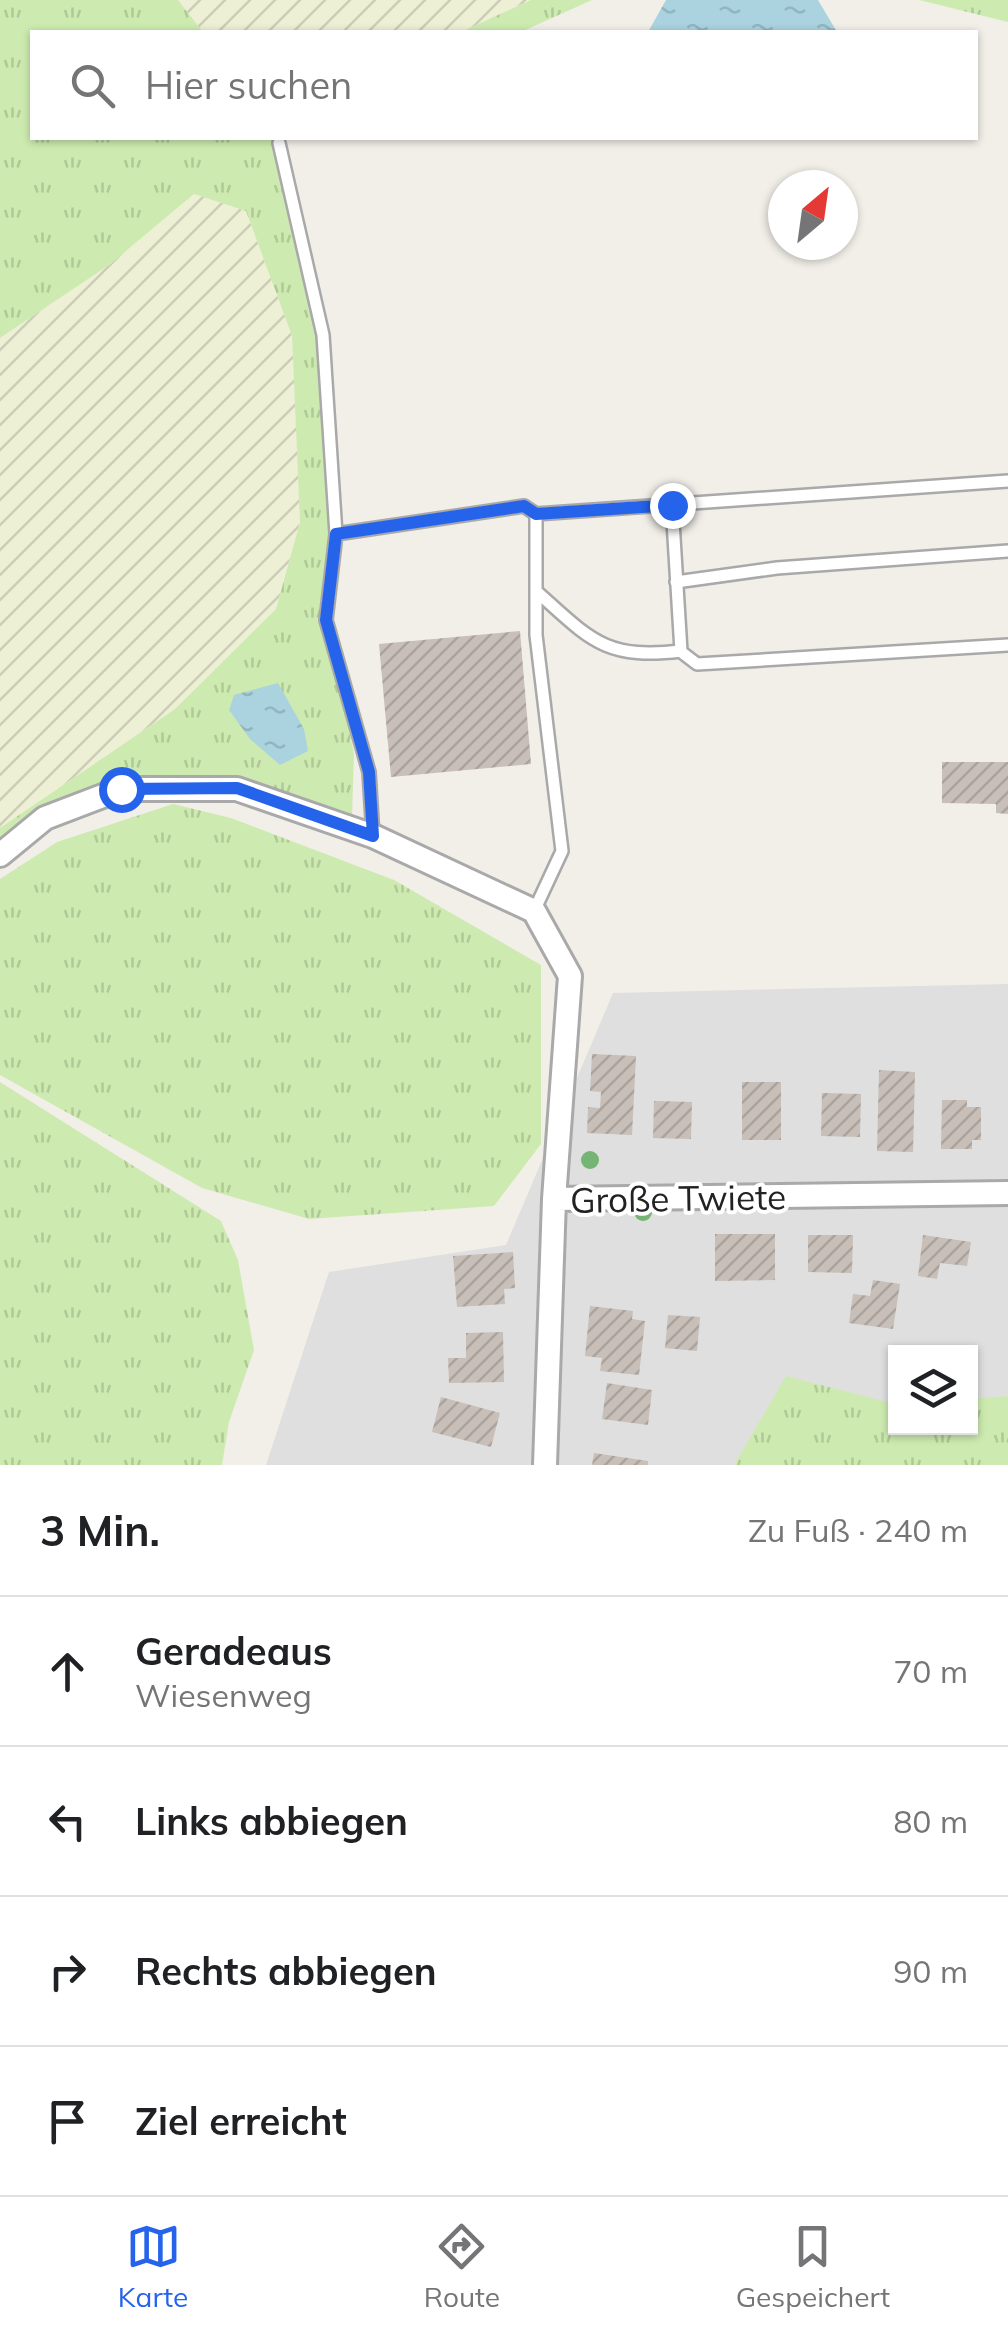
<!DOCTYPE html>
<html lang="de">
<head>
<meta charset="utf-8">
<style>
  :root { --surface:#fff; --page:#f2f2f2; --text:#202124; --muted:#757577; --line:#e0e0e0; --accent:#2563eb }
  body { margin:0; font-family:Mulish,sans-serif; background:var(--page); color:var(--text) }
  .controls { position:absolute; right:30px; bottom:30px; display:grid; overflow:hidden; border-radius:0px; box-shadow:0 2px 8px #0004 }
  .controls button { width:90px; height:90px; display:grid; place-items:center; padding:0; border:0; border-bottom:2px solid var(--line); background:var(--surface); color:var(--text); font:50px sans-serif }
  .compass { position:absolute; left:768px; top:170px; width:90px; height:90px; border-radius:50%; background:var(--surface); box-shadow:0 2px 8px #0004; rotate:29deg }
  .stop { position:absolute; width:30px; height:30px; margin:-22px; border:8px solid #2563eb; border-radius:50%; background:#fff }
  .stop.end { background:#2563eb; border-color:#fff; box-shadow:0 2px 10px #0008 }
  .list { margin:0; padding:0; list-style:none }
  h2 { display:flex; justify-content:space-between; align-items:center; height:130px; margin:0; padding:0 40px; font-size:42px }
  h2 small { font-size:32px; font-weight:400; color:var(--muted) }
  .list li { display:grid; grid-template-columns:65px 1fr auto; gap:30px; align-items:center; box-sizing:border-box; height:150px; padding:0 40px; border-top:2px solid var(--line) }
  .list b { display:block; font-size:38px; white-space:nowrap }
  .list p { margin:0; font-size:32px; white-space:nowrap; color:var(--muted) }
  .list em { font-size:32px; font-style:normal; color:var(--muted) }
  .icon { flex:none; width:55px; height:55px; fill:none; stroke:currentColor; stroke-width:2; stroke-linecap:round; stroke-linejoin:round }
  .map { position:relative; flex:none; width:1008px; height:1465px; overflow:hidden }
  .search { position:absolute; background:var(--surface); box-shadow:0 2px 8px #0004; left:30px; right:30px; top:30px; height:110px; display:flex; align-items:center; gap:25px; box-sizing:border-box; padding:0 35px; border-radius:0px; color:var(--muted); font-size:38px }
  .sheet { height:730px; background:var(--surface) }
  nav { display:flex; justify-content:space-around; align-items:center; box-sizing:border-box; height:140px; border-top:2px solid var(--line); background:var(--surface); font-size:28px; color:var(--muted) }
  nav a { display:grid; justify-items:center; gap:5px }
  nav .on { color:var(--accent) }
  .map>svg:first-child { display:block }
</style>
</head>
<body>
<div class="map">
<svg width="1008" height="1465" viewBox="0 0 1008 1465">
  <defs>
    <pattern id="farmland-furrows" width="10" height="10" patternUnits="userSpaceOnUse" patternTransform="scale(2.5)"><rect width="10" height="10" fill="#eef0d5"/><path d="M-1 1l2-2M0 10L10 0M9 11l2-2" fill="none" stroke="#ccceb7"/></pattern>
    <pattern id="grass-tufts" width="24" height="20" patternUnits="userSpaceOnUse" patternTransform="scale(2.5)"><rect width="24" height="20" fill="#cdebb0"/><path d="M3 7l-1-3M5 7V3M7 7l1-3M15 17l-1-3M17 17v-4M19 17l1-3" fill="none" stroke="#b0c997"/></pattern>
    <pattern id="water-ripples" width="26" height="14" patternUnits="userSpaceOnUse" patternTransform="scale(2.5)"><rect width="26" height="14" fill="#aad3df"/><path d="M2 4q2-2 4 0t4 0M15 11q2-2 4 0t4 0" fill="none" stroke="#92b5bf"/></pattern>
    <pattern id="building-hatch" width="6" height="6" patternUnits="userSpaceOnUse" patternTransform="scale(2.5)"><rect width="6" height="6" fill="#c7bfb8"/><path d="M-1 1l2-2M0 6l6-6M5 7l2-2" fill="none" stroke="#aba49e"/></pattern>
  </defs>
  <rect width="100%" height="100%" fill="#f2efe9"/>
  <path fill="#e0dfdf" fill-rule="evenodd" d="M 1008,984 L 1008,1465 L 266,1465 L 329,1272 L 506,1245 L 613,993 ZM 896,1352 L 970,1352 L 970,1428 L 896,1428 Z"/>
  <path fill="url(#farmland-furrows)" d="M 178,0 L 531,0 L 461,32 L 203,32 Z
    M 194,193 L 246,211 L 292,336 L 300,522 L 276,609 L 175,709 L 0,828 L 0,338 L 109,265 Z"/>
  <path fill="url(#grass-tufts)" d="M 0,0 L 178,0 L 203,32 L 32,32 L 32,138 L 269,138 L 278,143 L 280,138 L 291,138 L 279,143 L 323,335 L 336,534 L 326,620 L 354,754 L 352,817 L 195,776 L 121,784 L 0,850 L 0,828 L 175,709 L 276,609 L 300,522 L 292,336 L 246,211 L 194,194 L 109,265 L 0,338 Z
    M 531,0 L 592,0 L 521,32 L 461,32 Z
    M 919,0 L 1008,0 L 1008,22 Z
    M 173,804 L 231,818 L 394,880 L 541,965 L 541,1144 L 494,1206 L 309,1219 L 202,1188 L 0,1075 L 0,879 L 57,842 Z
    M 0,1082 L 221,1221 L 238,1260 L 254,1350 L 229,1422 L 222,1465 L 0,1465 Z
    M 786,1376 L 895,1404 L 896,1428 L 970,1428 L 971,1399 L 1008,1396 L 1008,1465 L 734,1465 Z"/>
  <path fill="url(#water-ripples)" d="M 666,0 L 818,0 L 837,32 L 648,32 Z
    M 278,683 L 304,729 L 308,751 L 280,765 L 250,739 L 229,710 L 234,695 Z"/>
  <path fill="url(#building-hatch)" d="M 520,631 L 531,764 L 391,777 L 379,644 Z
    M 942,762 L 1008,762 L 1008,814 L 996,813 L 996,804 L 942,803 Z
    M 592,1054 L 636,1056 L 632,1135 L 587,1133 L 588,1107 L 600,1108 L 601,1092 L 590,1091 Z
    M 879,1070 L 915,1072 L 913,1152 L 877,1151 Z
    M 742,1082 L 781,1082 L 781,1140 L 742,1140 Z
    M 822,1093 L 861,1094 L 860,1137 L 821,1136 Z
    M 942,1100 L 967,1100 L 967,1107 L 981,1107 L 981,1140 L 972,1140 L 972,1149 L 941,1149 Z
    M 654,1101 L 692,1102 L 691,1139 L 653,1138 Z
    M 715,1234 L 775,1234 L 775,1280 L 715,1281 Z
    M 808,1235 L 853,1235 L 852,1273 L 808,1272 Z
    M 923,1235 L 971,1242 L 967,1266 L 940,1263 L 937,1279 L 918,1276 Z
    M 513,1252 L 515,1288 L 504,1289 L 505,1304 L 457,1307 L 453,1256 Z
    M 873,1280 L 900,1284 L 893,1329 L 849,1323 L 853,1294 L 870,1296 Z
    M 590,1306 L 633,1311 L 632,1319 L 645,1321 L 639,1375 L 600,1371 L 602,1358 L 585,1356 Z
    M 668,1315 L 700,1317 L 697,1351 L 665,1348 Z
    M 503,1332 L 504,1382 L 449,1383 L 448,1358 L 466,1358 L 466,1333 Z
    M 607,1383 L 652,1390 L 648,1425 L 602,1419 Z
    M 441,1397 L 500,1413 L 491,1447 L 432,1432 Z
    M 594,1453 L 648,1461 L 648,1465 L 592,1465 Z"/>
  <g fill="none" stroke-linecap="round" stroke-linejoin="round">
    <g stroke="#a9a9a9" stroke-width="16">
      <path id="service" d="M 279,143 L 323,335 L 336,534 L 326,620 L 369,772 L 373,836
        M 536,514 L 1008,481
        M 336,534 L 524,506 L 536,514 L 536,635 L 562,851 L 534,911
        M 676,582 L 777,568 L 1008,551
        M 536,591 C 590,639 604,660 681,651 L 672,505
        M 680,651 L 697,664 L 1008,645"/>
    </g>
    <g stroke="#a9a9a9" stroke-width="28">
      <path id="minor" d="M 0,855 L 45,818 L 121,789 L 237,789 L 373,836 L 534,911 L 570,976 L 554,1199
        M 545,1465 L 554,1199 L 1008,1193"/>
    </g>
    <use href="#service" stroke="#fff" stroke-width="11"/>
    <use href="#minor" stroke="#fff" stroke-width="22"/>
  </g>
  <g fill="#74b475">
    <circle cx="590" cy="1160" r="9"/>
    <circle cx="643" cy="1212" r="9"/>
  </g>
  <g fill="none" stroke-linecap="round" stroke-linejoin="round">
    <path stroke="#2563eb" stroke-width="12" d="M 121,789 L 237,788 L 373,836 L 369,772 L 326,620 L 336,534 L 524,506 L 536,514 L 672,505"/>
  </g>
  <g text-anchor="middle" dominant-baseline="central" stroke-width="8" stroke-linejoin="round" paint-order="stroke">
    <g font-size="35" fill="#222" stroke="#fff">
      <text transform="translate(678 1198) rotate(-1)">Große Twiete</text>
    </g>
  </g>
</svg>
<div class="controls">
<button><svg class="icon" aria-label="layers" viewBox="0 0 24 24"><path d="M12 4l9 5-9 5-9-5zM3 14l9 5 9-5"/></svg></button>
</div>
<svg class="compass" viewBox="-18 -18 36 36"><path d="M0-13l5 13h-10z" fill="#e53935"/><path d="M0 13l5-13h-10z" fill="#757577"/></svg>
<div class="stop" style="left:121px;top:789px"></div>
<div class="stop end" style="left:672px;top:505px"></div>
<div class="search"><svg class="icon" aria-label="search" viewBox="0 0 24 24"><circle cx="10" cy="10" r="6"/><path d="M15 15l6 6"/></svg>Hier suchen</div>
</div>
<section class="sheet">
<h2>3 Min.<small>Zu Fuß · 240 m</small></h2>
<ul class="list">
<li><svg class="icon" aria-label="ahead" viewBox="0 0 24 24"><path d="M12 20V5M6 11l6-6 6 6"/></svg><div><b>Geradeaus</b><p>Wiesenweg</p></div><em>70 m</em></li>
<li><svg class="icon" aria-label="left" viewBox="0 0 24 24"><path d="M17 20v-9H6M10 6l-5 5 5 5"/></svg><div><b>Links abbiegen</b></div><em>80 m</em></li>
<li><svg class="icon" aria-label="right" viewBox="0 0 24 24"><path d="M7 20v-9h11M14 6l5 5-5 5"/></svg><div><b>Rechts abbiegen</b></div><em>90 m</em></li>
<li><svg class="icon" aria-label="arrive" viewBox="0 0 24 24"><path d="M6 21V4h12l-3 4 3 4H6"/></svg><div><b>Ziel erreicht</b></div></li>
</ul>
</section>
<nav>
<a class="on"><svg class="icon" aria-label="map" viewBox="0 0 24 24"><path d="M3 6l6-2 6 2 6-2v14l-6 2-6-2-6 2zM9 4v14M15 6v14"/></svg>Karte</a>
<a><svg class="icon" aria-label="directions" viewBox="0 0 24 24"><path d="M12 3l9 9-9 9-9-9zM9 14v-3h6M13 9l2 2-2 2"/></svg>Route</a>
<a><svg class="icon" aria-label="saved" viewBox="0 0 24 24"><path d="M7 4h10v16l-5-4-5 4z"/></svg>Gespeichert</a>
</nav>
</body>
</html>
